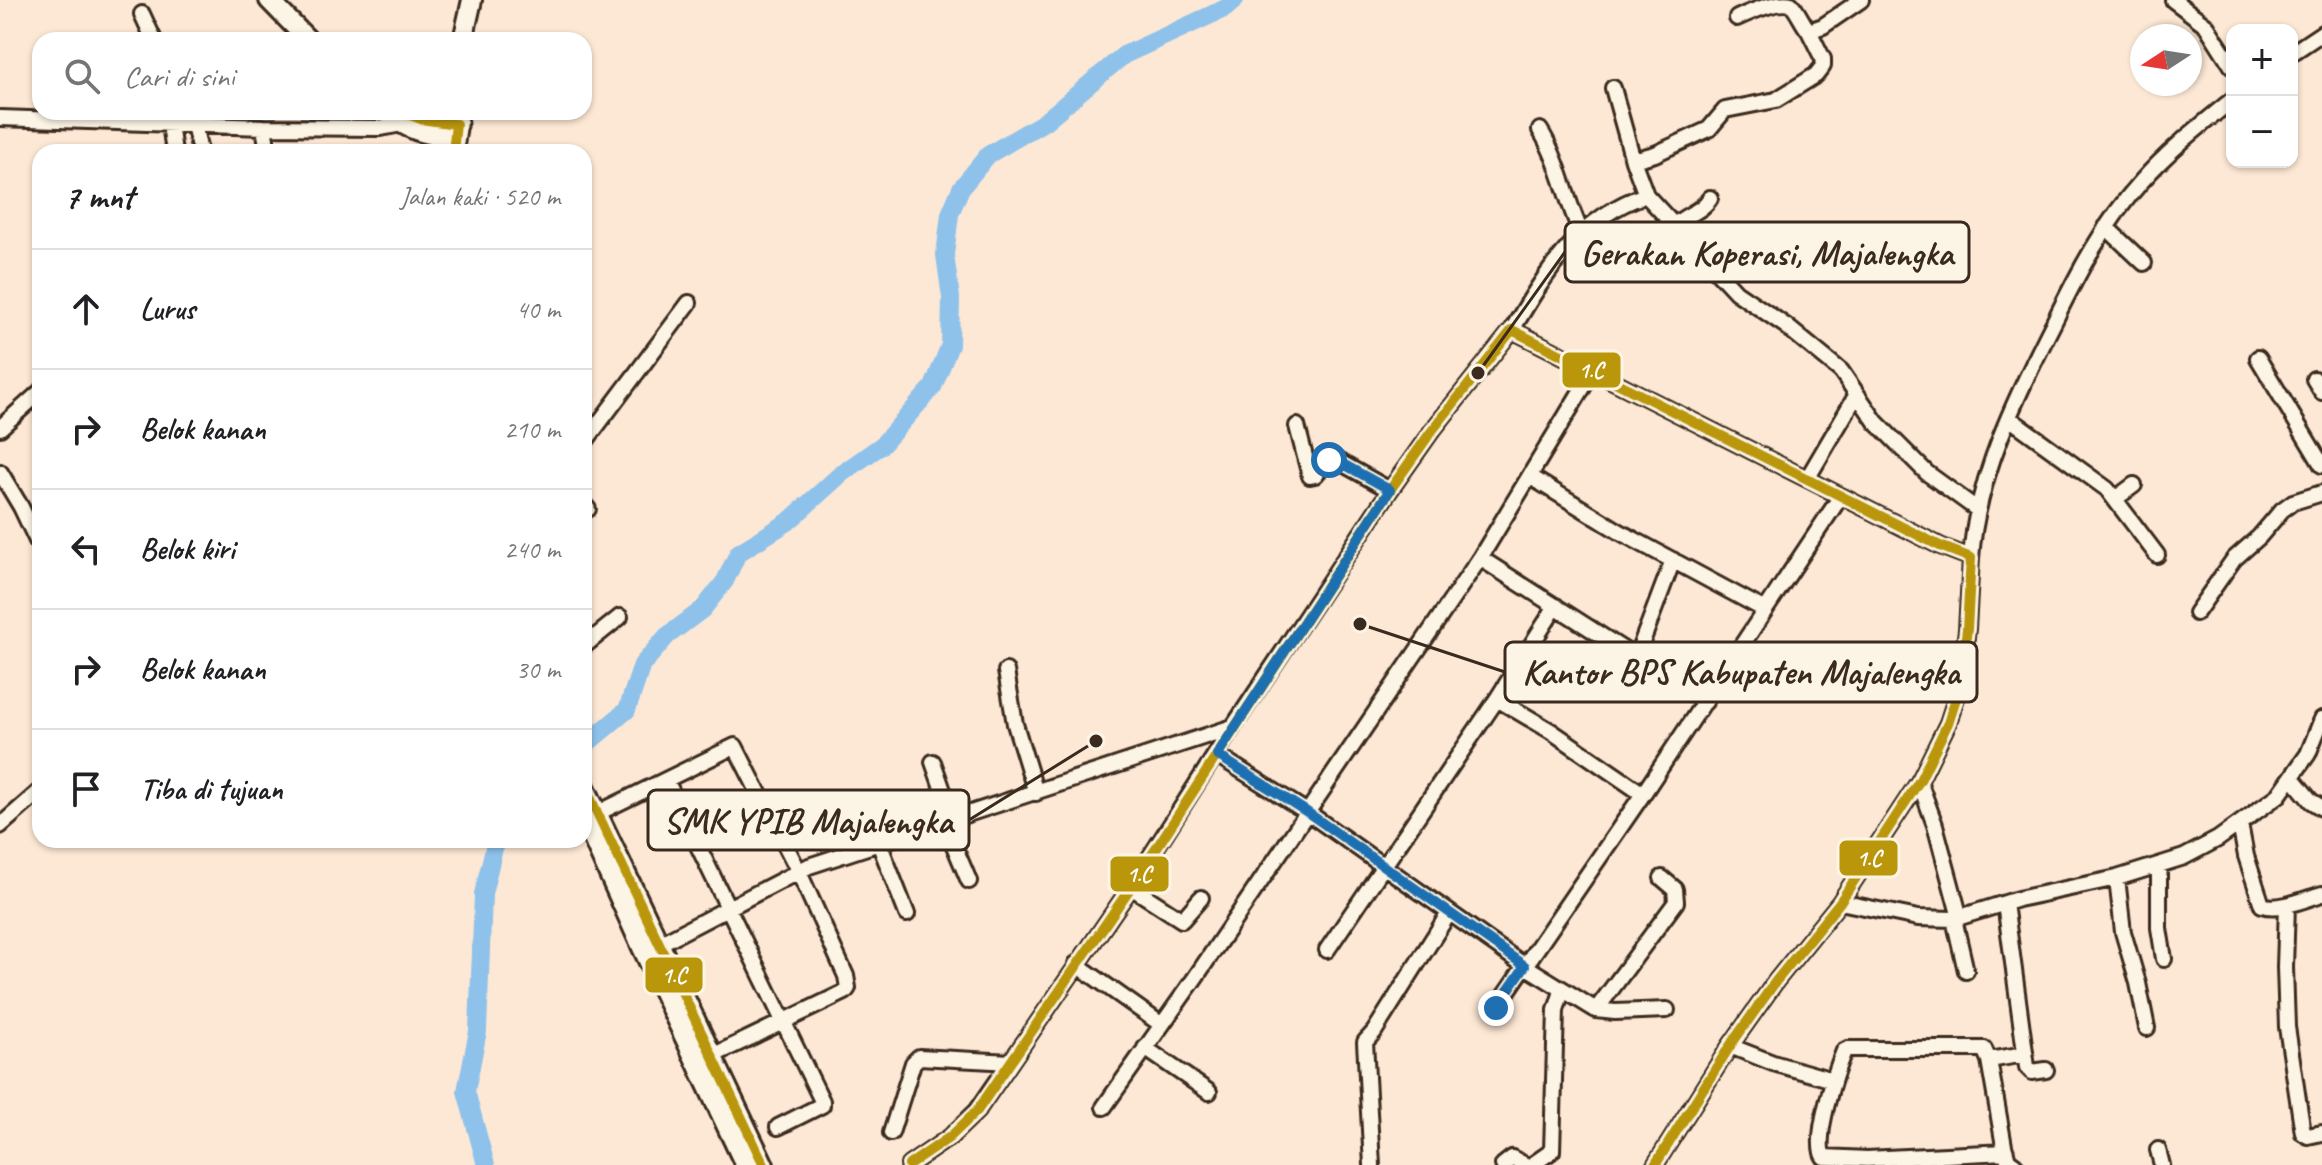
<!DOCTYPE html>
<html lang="id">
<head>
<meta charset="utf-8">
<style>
  :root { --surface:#fff; --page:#f2f2f2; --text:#202124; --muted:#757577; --line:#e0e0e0 }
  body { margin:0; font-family:Caveat,sans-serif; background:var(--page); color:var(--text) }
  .controls { position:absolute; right:24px; top:24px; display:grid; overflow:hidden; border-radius:16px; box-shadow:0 2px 6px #0004 }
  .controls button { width:72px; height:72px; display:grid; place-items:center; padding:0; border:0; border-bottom:2px solid var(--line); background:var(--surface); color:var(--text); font:40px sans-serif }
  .compass { position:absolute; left:2130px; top:24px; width:72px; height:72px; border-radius:50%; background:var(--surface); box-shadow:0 2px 6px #0004; rotate:258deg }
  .stop { position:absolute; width:24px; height:24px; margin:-18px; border:6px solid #1f6fb2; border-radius:50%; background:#fff }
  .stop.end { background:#1f6fb2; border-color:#fff; box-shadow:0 2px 8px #0008 }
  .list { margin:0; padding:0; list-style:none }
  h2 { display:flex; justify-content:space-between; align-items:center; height:104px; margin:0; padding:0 32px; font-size:34px }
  h2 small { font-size:26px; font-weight:400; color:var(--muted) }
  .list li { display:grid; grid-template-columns:52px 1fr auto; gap:24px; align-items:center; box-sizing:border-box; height:120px; padding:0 32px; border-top:2px solid var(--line) }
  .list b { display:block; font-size:30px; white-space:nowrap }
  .list em { font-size:26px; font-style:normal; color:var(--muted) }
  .icon { flex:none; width:44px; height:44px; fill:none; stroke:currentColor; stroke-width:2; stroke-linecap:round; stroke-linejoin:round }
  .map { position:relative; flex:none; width:2322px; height:1165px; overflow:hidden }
  .search { position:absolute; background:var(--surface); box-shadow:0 2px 6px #0004; left:32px; top:32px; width:560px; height:88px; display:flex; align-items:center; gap:20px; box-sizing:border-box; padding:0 28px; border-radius:24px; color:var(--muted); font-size:30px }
  .panel { position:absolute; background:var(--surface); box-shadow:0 2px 6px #0004; left:32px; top:144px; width:560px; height:704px; border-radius:24px }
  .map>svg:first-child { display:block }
</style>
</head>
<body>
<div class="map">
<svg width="2322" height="1165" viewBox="0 0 2322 1165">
  <rect width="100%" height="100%" fill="#fde8d5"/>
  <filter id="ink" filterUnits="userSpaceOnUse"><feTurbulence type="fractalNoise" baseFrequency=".0125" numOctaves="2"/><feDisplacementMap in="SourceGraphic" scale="16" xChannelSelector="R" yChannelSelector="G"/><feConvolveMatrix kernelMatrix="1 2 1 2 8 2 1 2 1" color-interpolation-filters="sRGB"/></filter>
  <g filter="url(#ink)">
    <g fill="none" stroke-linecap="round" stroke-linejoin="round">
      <path stroke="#8ec2eb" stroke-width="18" d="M 584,746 L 627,710 L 642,665 L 667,636 L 703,609 L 725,581 L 738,553 L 788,522 L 841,474 L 882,445 L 933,387 L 950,345 L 951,298 L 945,255 L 950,214 L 961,188 L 988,155 L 1044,122 L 1124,55 L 1226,8 L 1235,0
        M 486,1165 L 466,1091 L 478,1031 L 483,894 L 496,840"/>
      <g stroke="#3b2a1e" stroke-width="20">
        <path id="minor" d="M 2173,0 L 2206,25 L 2232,66
          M 142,14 L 154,40
          M 1737,18 C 1750,12 1777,0 1791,4 C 1798,11 1802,23 1809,31 L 1823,26 L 1861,0
          M 2292,53 L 2322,33
          M 1613,88 L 1633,160 L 1646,195
          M 0,118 L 264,127 L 380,128 L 407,123
          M 170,124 L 174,152
          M 194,124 L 200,152
          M 264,127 L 268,152
          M 1540,130 C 1560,162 1565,198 1581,232
          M 1633,160 L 1655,154 L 1709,129 L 1725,110 L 1776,100 L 1816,75 L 1823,66 L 1823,59 L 1809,31
          M 1675,225 C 1686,214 1702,212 1710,198
          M 2106,227 L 2144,263
          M 1512,330 C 1545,274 1580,216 1646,195 L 1736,292 L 1786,326 L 1841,371 L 1876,422 L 1927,473 L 1978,510
          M 2258,358 L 2322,465
          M 2314,379 L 2322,392
          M 2009,418 L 2107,489 L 2157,555
          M 1297,426 L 1310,476 L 1315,475 L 1327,461 L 1336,460 L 1390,490
          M 0,428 L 40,392
          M 584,443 L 689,303
          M 0,472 L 21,507 L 40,547
          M 1531,477 L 1620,532 L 1765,610
          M 1807,479 L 1857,394
          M 2115,499 L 2134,485
          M 584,505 L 588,509
          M 1480,558 L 1705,702
          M 1971,558 C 1977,475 2017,395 2054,322 C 2078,273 2104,223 2141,182 C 2168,151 2200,126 2232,100
          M 2196,613 L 2234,559 L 2259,537 L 2282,510 L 2293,502 L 2322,493
          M 584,646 L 620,617
          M 1636,658 L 1673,560
          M 1006,671 L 1015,724 L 1036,793
          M 1497,699 L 1551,731 L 1643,794
          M 1217,755 L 1307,812 L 1525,966 L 1596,1010 L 1676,902 L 1675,889 L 1662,878
          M 933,762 L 953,819
          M 2293,779 L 2311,801 L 2322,808
          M 666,780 L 822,1101 L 822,1105 L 778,1127
          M 1919,781 L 1935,825 L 1960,918
          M 598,813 L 735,746 L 798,870 L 846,976 L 848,988 L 845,992 L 712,1056
          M 944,822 L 969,881
          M 2240,824 L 2246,856 L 2262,905 C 2279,911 2305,899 2322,894
          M 0,826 L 40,791
          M 879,843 L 907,914
          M 2159,865 L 2159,928 L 2164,959
          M 2117,878 L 2123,932 L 2138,983 L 2147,1028
          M 1131,887 L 1182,920 L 1201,898
          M 1840,902 L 1918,918 L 1954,919 L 2018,899 L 2117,878 L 2184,857 L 2218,839 L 2279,795 L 2308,754 L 2322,719
          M 2005,903 L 2027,1067 L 2032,1072 L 2046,1070
          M 2287,905 L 2285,967 L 2287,1027 L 2303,1133 L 2308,1136 L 2322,1133
          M 1954,919 L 1966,971
          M 661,943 L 809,866 L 1233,727
          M 1327,950 L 1497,699 L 1556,606
          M 1076,964 L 1162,1025
          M 1496,1008 L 1643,794 L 1841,496
          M 1596,1010 L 1615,1012 L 1667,1010
          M 1730,1046 L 1773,1063 L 1833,1080
          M 1145,1048 L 1209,1092
          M 1989,1060 L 2025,1054
          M 1104,1107 L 1195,978 L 1480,558 L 1593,371
          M 891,1133 L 913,1063 L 919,1057 L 1011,1062
          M 2158,1150 L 2162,1165
          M 2006,1152 L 1867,1159 L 1824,1157 C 1812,1142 1836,1070 1844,1051 L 1848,1049 L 1984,1049 L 1989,1060 L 2004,1146 L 2008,1160 L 2015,1165
          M 909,1165 L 950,1137 L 977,1111 L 1131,887 L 1233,727 L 1390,490 L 1431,432 L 1512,330 L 1940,546 L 1971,558 L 1967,629 L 1960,686 L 1948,723 L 1920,780 L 1840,902 L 1776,981 L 1730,1046 L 1655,1165
          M 1372,1165 L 1365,1042 L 1374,1032 L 1449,913
          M 1503,1165 L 1512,1158 L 1525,1165
          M 1532,1165 L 1552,1151 L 1556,1010 L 1562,991"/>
      </g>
      <g stroke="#3b2a1e" stroke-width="24">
        <path id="major" d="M 269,0 L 308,40
          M 463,40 L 472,0
          M 389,112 C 403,131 432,135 454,139
          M 408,114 L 456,124
          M 453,152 L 459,112
          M 584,785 L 764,1165
          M 584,819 L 638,939 L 745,1165"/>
      </g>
      <use href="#minor" stroke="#fcf5e5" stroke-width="14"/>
      <use href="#major" stroke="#fcf5e5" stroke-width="18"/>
      <g stroke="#fcf5e5" stroke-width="16">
        <path id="bus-1" d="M 402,112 L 421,119 L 456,124 L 453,152
          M 584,785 L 764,1165
          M 909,1165 L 950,1137 L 977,1111 L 1131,887 L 1390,490 L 1431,432 L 1512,330 L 1940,546 L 1971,558 L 1967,629 L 1960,686 L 1948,723 L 1920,780 L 1840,902 L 1776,981 L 1730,1046 L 1655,1165"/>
      </g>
      <use href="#bus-1" stroke="#ba960a" stroke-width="10"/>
    </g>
  </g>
  <g fill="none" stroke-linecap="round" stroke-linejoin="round" filter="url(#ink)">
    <path stroke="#1f6fb2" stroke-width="10" d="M 1329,460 L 1336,460 L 1390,490 L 1217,755 L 1307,812 L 1525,966 L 1496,1008"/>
  </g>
  <path fill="none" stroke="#3b2a1e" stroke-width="3" d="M1478 373L1565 252M1360 624L1505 672M1096 741L969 820"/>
  <g fill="#3b2a1e" stroke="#fcf5e5" stroke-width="3">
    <circle cx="1478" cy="373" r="8"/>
    <circle cx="1360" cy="624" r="8"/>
    <circle cx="1096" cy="741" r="8"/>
  </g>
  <g fill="#fcf5e5" stroke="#3b2a1e" stroke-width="3">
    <rect x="1565" y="222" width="404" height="60" rx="8"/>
    <rect x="1505" y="642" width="472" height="60" rx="8"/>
    <rect x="648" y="790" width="321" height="60" rx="8"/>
  </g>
  <g font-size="36" text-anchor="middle" font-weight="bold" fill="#3b2a1e">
    <text x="1767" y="265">Gerakan Koperasi, Majalengka</text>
    <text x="1741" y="684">Kantor BPS Kabupaten Majalengka</text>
    <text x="808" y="833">SMK YPIB Majalengka</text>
  </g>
  <g stroke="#fcf5e5" stroke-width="3">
    <rect x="1561" y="351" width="61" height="38" rx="8" fill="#ba960a"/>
    <rect x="1838" y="839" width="61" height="38" rx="8" fill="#ba960a"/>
    <rect x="1109" y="855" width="61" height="38" rx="8" fill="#ba960a"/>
    <rect x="644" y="956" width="60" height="38" rx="8" fill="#ba960a"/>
  </g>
  <g font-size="22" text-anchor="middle" font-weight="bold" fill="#fff">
    <text x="1591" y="378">1.C</text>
    <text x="1869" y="866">1.C</text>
    <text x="1139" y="882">1.C</text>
    <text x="674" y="983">1.C</text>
  </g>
</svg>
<div class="controls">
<button>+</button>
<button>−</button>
</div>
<svg class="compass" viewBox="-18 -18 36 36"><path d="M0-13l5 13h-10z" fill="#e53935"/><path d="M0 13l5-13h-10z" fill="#757577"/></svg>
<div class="stop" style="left:1329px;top:460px"></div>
<div class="stop end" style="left:1496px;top:1008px"></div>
<div class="search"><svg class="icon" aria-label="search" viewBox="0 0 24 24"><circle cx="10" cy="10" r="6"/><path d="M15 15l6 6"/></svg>Cari di sini</div>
<section class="panel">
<h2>7 mnt<small>Jalan kaki · 520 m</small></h2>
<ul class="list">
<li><svg class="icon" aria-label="ahead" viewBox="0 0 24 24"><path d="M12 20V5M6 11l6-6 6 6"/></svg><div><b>Lurus</b></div><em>40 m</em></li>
<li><svg class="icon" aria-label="right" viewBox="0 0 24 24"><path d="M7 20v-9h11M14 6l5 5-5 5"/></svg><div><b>Belok kanan</b></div><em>210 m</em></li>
<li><svg class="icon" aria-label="left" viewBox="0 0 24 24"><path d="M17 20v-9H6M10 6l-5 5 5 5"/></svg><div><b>Belok kiri</b></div><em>240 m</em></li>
<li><svg class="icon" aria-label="right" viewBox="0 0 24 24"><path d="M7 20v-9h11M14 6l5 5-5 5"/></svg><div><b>Belok kanan</b></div><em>30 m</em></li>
<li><svg class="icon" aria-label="arrive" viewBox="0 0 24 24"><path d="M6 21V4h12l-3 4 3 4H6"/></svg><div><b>Tiba di tujuan</b></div></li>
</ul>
</section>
</div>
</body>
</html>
